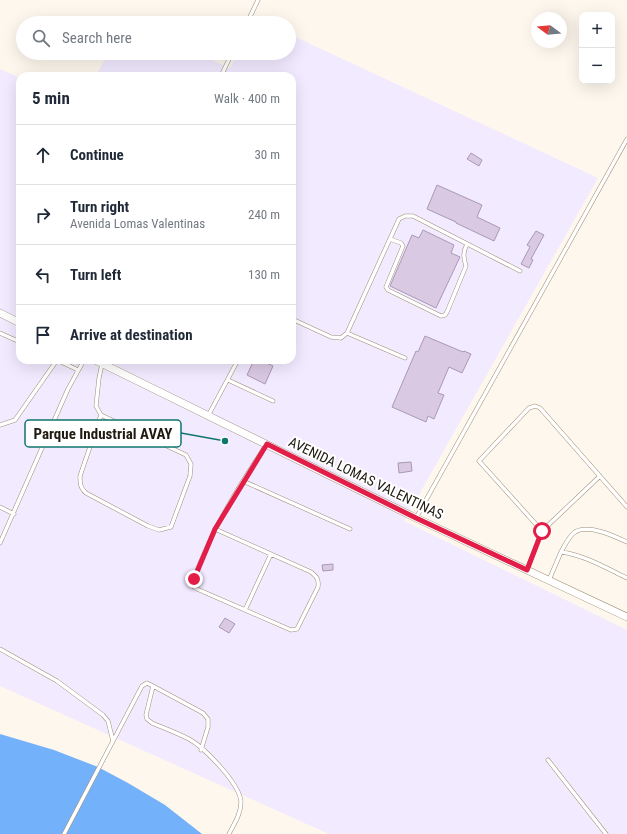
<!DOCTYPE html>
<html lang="en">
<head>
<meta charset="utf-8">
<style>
  :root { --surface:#fff; --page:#f2f2f3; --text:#1f2937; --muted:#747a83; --line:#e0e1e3 }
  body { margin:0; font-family:"Roboto Condensed",sans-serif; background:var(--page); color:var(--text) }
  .controls { position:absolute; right:12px; top:12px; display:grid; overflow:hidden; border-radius:8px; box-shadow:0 4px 16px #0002 }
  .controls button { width:36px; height:36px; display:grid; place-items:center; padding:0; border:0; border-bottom:1px solid var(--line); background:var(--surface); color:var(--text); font:20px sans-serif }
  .compass { position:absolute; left:531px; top:12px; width:36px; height:36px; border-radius:50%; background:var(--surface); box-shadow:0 4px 16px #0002; rotate:286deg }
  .stop { position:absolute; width:12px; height:12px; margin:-9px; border:3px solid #e11d48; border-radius:50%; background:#fff }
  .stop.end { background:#e11d48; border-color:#fff; box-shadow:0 1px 4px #0008 }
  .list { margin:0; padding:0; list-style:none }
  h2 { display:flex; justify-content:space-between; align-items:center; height:52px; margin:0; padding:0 16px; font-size:17px }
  h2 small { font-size:13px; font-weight:400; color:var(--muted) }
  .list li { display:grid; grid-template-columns:26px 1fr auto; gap:12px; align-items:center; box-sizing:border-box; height:60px; padding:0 16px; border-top:1px solid var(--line) }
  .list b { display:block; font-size:15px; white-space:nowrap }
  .list p { margin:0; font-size:13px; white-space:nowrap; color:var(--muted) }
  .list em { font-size:13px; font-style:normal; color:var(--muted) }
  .icon { flex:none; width:22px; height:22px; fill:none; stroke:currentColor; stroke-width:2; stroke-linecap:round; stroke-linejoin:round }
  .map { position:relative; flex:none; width:627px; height:834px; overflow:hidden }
  .search { position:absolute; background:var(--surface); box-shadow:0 4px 16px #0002; left:16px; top:16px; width:280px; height:44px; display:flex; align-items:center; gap:10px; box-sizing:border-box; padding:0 14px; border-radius:22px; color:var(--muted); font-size:15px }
  .panel { position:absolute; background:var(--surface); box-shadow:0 4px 16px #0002; left:16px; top:72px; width:280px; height:292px; border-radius:12px }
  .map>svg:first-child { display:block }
</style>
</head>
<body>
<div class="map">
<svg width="627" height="834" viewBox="0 0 627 834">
  <rect width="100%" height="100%" fill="#fef7ed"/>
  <path fill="#f2eaff" d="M 289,34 L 598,178 L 404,521 L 627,630 L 627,834 L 329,834 L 0,686 L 0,69 L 20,78 L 20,360 L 292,360 L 292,76 L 96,76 L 108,53 L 196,53 L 230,68 L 238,53 L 289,53 Z"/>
  <path fill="#73b1fa" d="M 0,734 L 54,750 L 98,767 L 128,783 L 165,805 L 202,834 L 0,834 Z"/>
  <path fill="#dac9e3" stroke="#a999b1" d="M 471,153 L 482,160 L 479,166 L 467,159 Z
    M 437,185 L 482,205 L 477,217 L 500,228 L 494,241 L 456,223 L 456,222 L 427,209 Z
    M 423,230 L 454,245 L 451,253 L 460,257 L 436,308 L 390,286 L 412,235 L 419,238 Z
    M 536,231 L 544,235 L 531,259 L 533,260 L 529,268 L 521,264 L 530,247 L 527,245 Z
    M 425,336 L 463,352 L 464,351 L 471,354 L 462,373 L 449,367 L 438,393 L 444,395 L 434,419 L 428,416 L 426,422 L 392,407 L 416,351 L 418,352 Z
    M 254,360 L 260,360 L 273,366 L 265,384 L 247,375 Z
    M 411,462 L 412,471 L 399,473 L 398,463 Z
    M 333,564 L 333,570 L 323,571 L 322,565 Z
    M 225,618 L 235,624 L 229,633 L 219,627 Z"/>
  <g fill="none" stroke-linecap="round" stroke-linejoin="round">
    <g stroke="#9e8e76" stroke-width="4.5">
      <path id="service" d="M 247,23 L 258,0
        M 221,76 L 232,53
        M 390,239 L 401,243 L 403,246 L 386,287 L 388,290 L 441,316 L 445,315 L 447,312 L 466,266 C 463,257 463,252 467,244
        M 292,319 L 331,337 L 341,338 L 347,333 L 399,219 L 405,216 L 413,216 L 520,271
        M 0,333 L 20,342
        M 347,333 L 405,358
        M 57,360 L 78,370
        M 228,380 L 273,401
        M 101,415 L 80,476 C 80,483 80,488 86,493 L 148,526 L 159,530 L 171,527 L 190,476 L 191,464 L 186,455 L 101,415 L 96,406 L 99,378 L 102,364
        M 208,416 L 238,360
        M 0,425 L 15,420 L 57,360
        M 243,481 L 350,529
        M 0,507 L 14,514
        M 416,518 L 627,139
        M 215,529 L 311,572 C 317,577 319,579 318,587 L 297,629 L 291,630 L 197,589 L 194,587 C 194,574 200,563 205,552 C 221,514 244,479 266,445
        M 542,531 L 600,476
        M 0,543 L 68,389 L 84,360
        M 561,552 C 565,545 569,536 575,532 C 589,524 614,536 627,542
        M 527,570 L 542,531 L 479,461 L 529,408 L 535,406 L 540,408 L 627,507
        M 549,580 L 561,552 C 584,555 606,568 627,578
        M 245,610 L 271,554
        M 0,649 L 57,681 L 103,715 L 108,721 L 113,741
        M 153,686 L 203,713 L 208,719 L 208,727 L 201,750
        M 548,760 L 606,834
        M 64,834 L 142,686 L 147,683 L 153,686 L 146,715 L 147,719 L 152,723 C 164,728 177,733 189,739 C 205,748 240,784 241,802 C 241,814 234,824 229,834"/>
    </g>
    <g stroke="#9e8e76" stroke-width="8">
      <path id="minor" d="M 0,313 L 20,323
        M 95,360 L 416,518 L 627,617"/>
    </g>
    <use href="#service" stroke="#fff" stroke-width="3.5"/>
    <use href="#minor" stroke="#fff" stroke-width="7"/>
  </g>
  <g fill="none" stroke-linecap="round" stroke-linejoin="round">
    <path stroke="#e11d48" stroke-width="5" d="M 194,579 L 215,529 L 267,444 L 416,518 L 527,570 L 542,531"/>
  </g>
  <g text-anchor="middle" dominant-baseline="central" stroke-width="4" stroke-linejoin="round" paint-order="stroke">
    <g font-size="14" fill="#201a11" stroke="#fff">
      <text transform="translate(366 478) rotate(26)">AVENIDA LOMAS VALENTINAS</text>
    </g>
  </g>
  <path fill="none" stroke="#0f766e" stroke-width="1.5" d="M225 441L181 433"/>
  <circle fill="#0f766e" stroke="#fff" stroke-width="1.5" cx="225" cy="441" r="4"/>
  <rect fill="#fff" stroke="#0f766e" stroke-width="1.5" x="25" y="420" width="156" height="27" rx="4"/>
  <g font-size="15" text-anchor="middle" font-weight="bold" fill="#201a11">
    <text x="103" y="439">Parque Industrial AVAY</text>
  </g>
</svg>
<div class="controls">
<button>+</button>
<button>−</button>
</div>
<svg class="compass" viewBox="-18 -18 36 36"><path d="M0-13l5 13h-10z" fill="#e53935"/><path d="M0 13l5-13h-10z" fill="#747a83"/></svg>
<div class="stop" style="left:542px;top:531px"></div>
<div class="stop end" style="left:194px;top:579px"></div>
<div class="search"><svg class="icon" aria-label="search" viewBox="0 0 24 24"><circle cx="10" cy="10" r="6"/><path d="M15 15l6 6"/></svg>Search here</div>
<section class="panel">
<h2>5 min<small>Walk · 400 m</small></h2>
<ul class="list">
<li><svg class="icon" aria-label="ahead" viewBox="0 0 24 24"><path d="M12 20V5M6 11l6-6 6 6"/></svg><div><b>Continue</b></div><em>30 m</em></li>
<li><svg class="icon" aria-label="right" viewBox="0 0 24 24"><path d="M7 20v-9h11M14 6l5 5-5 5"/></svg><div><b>Turn right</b><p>Avenida Lomas Valentinas</p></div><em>240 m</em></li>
<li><svg class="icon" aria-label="left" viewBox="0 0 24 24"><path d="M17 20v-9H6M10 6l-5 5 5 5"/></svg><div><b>Turn left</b></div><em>130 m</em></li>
<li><svg class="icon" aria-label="arrive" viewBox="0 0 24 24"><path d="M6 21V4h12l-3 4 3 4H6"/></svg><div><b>Arrive at destination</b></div></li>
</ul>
</section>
</div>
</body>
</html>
